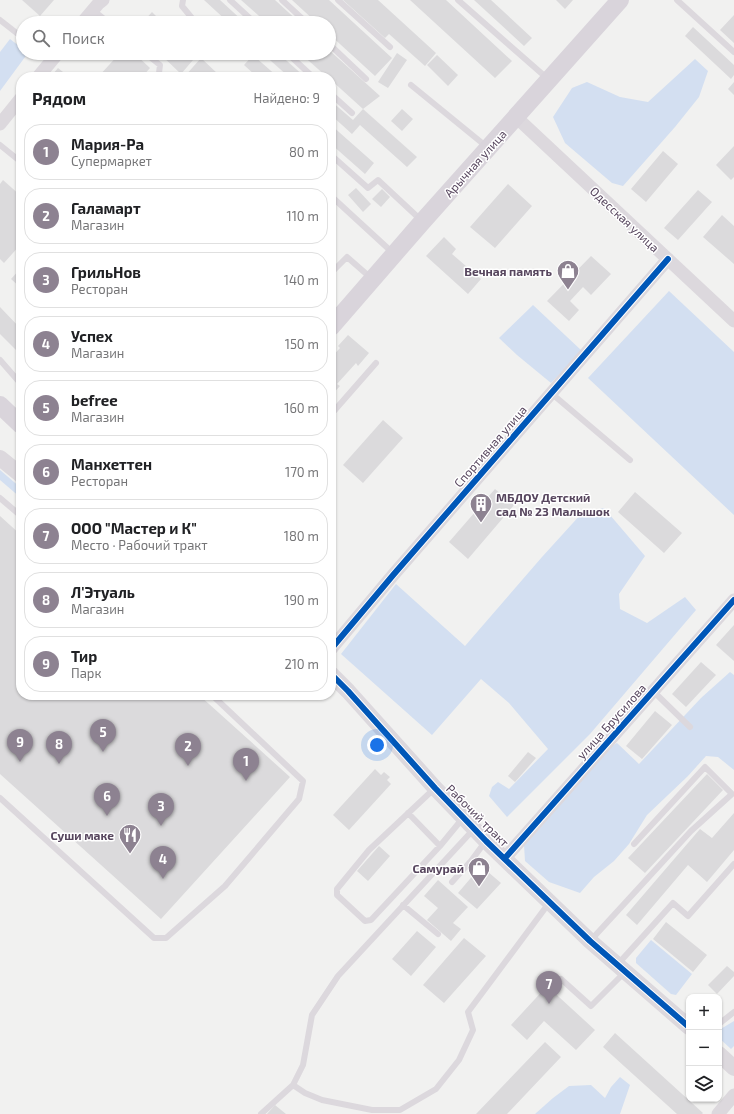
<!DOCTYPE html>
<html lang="ru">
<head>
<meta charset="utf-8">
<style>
  :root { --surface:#fff; --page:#f6f6f6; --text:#202124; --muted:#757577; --line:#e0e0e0; --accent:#8d8291 }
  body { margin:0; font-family:"Exo 2",sans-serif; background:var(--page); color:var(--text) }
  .controls { position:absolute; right:12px; bottom:12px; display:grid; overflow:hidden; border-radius:8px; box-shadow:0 1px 3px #0004 }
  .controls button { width:36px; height:36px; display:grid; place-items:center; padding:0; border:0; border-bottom:1px solid var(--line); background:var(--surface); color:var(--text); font:20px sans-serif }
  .you { position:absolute; left:377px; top:745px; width:14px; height:14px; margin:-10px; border:3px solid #fff; border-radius:50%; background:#1a73e8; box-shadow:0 0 0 6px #1a73e833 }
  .badge { display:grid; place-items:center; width:26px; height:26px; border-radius:50%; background:var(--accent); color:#fff; font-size:13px; font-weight:700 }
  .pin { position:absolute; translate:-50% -33px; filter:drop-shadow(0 1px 2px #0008) }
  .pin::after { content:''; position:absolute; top:21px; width:14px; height:12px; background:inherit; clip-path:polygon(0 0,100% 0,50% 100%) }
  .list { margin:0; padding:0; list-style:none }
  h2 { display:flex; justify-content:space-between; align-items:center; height:52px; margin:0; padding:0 16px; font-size:17px }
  h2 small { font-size:13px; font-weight:400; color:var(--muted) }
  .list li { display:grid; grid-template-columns:26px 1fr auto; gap:12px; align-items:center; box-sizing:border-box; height:56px; margin:0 8px 8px; padding:0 8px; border:1px solid var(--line); border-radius:16px }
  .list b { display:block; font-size:15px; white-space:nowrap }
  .list p { margin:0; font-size:13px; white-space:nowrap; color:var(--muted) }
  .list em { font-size:13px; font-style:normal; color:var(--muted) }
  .icon { flex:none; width:22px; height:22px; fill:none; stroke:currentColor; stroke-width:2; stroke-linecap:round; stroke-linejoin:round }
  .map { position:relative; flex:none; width:734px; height:1114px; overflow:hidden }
  .search { position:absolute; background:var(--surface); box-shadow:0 1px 3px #0004; left:16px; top:16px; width:320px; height:44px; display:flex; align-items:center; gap:10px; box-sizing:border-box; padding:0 14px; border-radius:22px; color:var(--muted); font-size:15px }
  .panel { position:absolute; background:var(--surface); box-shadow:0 1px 3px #0004; left:16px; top:72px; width:320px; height:628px; border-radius:16px }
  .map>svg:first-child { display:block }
</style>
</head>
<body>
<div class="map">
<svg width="734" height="1114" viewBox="0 0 734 1114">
  <rect width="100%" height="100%" fill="#f1f1f0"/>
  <path fill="#d3dff1" d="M 10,39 L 23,49 L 23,53 L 28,53 L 0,91 L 0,52 Z
    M 695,59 L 708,71 L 699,97 L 675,127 L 623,186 L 612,183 L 565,143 L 553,117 L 572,88 L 587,82 L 620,97 L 648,102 Z
    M 669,291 L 734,352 L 734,515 L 588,378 Z
    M 533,305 L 582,351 L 551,383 L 517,355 L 499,338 Z
    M 0,470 L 21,488 L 21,498 L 0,480 Z
    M 604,508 L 645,556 L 619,594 L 620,609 L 647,623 L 685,597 L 696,610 L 590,734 L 507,817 L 489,796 L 492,787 L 498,782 L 509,789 L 548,749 L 509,703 L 481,679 L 432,735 L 341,654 L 396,584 L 465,646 L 542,557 L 582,513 Z
    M 730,672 L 734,675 L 734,770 L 718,757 L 706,756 L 688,776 L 647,815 L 629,844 L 614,861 L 594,877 L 580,893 L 549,882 L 525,861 L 524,845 L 608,748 L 617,743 L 639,764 L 701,698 Z
    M 651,940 L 692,974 L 676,995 L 671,994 L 636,963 L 636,958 Z
    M 734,1021 L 734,1046 L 731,1049 L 719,1038 L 719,1030 Z
    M 620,1077 L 630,1085 L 620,1114 L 535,1114 L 553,1098 L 569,1086 L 591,1085 L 605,1098 L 611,1087 Z"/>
  <path fill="#dbdadc" d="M 22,0 L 54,0 L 40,16 Z
    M 204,0 L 220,0 L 245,23 L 229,23 Z
    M 241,0 L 275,0 L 300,23 L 267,23 Z
    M 292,0 L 329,0 L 392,58 L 375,76 L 329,34 L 329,23 L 317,23 Z
    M 343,0 L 378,0 L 436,53 L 425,66 L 389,34 L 385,38 Z
    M 410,0 L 446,0 L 512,61 L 495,78 Z
    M 474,0 L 491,0 L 532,38 L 524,46 Z
    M 556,0 L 573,0 L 565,9 Z
    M 152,12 L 163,23 L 142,23 Z
    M 734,15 L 734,43 L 720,30 Z
    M 693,27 L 734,65 L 734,75 L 731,79 L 685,36 Z
    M 329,50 L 380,96 L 363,109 L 331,80 L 331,77 L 327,77 L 300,53 L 329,53 Z
    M 120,53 L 134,53 L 150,68 L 142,77 L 98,77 Z
    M 159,53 L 185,53 L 193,60 L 181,74 Z
    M 262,53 L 278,53 L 305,77 L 289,77 Z
    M 397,53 L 407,60 L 388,88 L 378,82 Z
    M 253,55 L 278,77 L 257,77 L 244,65 Z
    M 437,55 L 458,75 L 448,86 L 427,65 Z
    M 201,58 L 219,75 L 218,77 L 184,77 Z
    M 58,68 L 63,72 L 59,77 L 55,77 L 52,75 Z
    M 734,82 L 734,95 L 728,89 Z
    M 331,101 L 353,120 L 363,109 L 417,157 L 407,167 L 360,125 L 352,134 L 331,115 Z
    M 402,109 L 413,119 L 402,131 L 391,121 Z
    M 331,125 L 374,163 L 365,174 L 331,144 Z
    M 734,146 L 734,177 L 731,180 L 716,165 Z
    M 663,151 L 678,164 L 646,202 L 631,189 Z
    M 3,180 L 21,196 L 21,244 L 4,263 L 0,259 L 0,184 Z
    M 508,184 L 532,206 L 495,248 L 470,227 Z
    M 356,188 L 371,204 L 363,212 L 348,195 Z
    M 382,189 L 390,197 L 381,207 L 372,199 Z
    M 698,190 L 712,202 L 678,240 L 664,228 Z
    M 722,215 L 734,226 L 734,264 L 703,237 Z
    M 444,237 L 456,249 L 452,254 L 481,279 L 468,294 L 426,256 Z
    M 591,256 L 611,274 L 591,295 L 583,287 L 570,301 L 579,310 L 569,321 L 547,301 Z
    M 21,268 L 21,288 L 11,279 Z
    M 0,307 L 21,329 L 21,355 L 0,334 Z
    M 348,335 L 369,353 L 358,366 L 356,363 L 337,384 L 340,386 L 331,396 L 331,358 L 340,348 L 338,346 Z
    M 383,420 L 403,438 L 363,483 L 343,465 Z
    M 495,489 L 514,505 L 468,559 L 449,542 Z
    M 635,492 L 682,533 L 664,553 L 618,512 Z
    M 0,516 L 21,535 L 21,695 L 199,695 L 290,777 L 161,919 L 0,774 Z
    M 734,625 L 734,661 L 716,645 Z
    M 701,662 L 716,675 L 686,707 L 672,694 Z
    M 655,711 L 672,725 L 642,759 L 626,746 Z
    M 528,752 L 536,758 L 515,782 L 508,776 Z
    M 375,769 L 381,775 L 384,772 L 390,777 L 387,780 L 391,784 L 349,830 L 333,815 Z
    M 707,774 L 723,790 L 645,873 L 628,858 Z
    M 734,813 L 734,850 L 707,882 L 688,865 L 637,925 L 626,915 L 700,829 L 712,838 Z
    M 379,846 L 390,856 L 368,881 L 357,871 Z
    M 481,866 L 501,883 L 477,909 L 458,893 Z
    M 438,880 L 468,907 L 453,923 L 461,929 L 451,941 L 427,920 L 438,908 L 424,896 Z
    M 666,922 L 707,955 L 693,972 L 653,939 Z
    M 417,931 L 436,947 L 411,976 L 392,959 Z
    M 464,938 L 486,956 L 444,1003 L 423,985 Z
    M 727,966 L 734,972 L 734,976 L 717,994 L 708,985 Z
    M 547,986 L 595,1030 L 576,1050 L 544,1021 L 527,1040 L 511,1025 Z
    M 615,1033 L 703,1113 L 702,1114 L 677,1114 L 603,1047 Z
    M 545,1042 L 561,1057 L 507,1114 L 476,1114 Z
    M 275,1105 L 286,1114 L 267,1114 Z"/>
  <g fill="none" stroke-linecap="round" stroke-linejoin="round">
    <path stroke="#dcd8dd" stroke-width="6" d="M 183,0 L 182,6 L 196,23
      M 230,0 L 255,23
      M 282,0 L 307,23
      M 338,0 L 390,47
      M 458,0 L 548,79
      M 677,0 L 734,52
      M 93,10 L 109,23
      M 0,20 L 23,38
      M 329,44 L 366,79
      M 42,53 L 51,61
      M 145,53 L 160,65 L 159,73 L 156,77
      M 287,53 L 313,77
      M 411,85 L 487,147
      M 331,94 L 352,113
      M 0,145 L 21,162
      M 331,155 L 368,188 L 378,180 L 422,221
      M 331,196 L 393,253
      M 331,273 L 347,257 L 371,278
      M 0,360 L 21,384
      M 551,393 L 630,460
      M 331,408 L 334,411 L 376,363
      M 0,498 L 21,516
      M 653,691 L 690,727
      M 0,798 L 154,938 L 166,938 L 225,886 L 299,799 L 303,781 L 212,695
      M 408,813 L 440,846 L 371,920 L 365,921 L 337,895 L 337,889 L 369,850 L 435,788
      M 440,846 L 463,818
      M 452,882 L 471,861 L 485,842
      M 403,905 L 438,934
      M 591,940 L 691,831 L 732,794 L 705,767 L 634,844
      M 618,964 L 673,903 L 688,916 L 734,864
      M 561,979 L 591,1006 L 625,972
      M 719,1024 L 734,1012
      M 293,1085 L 303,1065 L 312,1015 L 338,976 L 473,830
      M 261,1114 L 293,1085 L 305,1093 L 322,1100 L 372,1110 L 400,1110 L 436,1089 L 459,1060 L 473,1030 L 468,1012 L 549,903"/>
    <path stroke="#dcd8dd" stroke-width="13" d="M 82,23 L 98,4 L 103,0
      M 38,77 L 58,53
      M 516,117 L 734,321
      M 0,124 L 21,98
      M 331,649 L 394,574 L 668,259
      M 505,858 L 734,600
      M 718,1114 L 734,1095"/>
    <path stroke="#dcd8dd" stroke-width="16" d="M 0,458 L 21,475
      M 331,674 L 348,691 L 435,788 L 486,841 L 590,941 L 689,1027
      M 719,1054 L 734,1068"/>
    <path stroke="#d9d4db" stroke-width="18" d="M 331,327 L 423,221 L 620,0
      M 0,405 L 21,425"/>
    <g stroke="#fff" stroke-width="8">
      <path id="cycleway" d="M 331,649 L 394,574 L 668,259
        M 331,674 L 348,691 L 435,788 L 486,841 L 590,941 L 689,1027
        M 505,858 L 734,600"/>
    </g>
    <use href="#cycleway" stroke="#0057b8" stroke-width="6"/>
  </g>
  <defs>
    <g id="shop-pin" transform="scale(1.15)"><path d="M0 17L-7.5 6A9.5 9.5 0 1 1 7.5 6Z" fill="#8d8291" stroke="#fff"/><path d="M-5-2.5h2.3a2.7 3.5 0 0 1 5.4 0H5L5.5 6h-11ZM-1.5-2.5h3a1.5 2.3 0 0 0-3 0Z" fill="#fff"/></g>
    <g id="building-pin" transform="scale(1.15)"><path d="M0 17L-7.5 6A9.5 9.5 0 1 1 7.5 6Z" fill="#8d8291" stroke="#fff"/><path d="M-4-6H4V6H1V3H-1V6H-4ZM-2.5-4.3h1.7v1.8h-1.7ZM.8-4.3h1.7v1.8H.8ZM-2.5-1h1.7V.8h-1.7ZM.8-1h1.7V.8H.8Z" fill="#fff"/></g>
    <g id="restaurant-pin" transform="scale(1.15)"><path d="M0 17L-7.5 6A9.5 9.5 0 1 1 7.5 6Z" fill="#8d8291" stroke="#fff"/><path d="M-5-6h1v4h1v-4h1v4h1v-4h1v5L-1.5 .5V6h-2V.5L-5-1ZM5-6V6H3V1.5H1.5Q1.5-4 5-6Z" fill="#fff"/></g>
  </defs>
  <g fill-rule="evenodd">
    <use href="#shop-pin" x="568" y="271"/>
    <use href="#building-pin" x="481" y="504"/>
    <use href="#restaurant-pin" x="130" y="835"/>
    <use href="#shop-pin" x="479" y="868"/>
  </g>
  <g text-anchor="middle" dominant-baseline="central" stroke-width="3" stroke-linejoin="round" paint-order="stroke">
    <g font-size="12" fill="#57465e" stroke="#fff">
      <text transform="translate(475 163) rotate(-48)">Арычная улица</text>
      <text transform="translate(625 219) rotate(43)">Одесская улица</text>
      <text transform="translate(490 446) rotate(-49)">Спортивная улица</text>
      <text transform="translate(611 721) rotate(-48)">улица Брусилова</text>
      <text transform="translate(478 815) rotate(45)">Рабочий тракт</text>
    </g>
    <g font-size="12" font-weight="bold" fill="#57465e" stroke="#fff" text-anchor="end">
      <text x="552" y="271">Вечная память</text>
      <text x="496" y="497" text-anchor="start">МБДОУ Детский<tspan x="496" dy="14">сад № 23 Малышок</tspan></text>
      <text x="114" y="835">Суши маке</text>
      <text x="464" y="868">Самурай</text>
    </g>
  </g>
</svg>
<div class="controls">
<button>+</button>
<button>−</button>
<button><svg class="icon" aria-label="layers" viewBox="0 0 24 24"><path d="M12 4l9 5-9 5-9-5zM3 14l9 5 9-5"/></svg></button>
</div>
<div class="you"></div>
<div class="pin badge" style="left:246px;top:781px">1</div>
<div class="pin badge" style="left:188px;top:766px">2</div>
<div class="pin badge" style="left:161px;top:826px">3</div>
<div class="pin badge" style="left:163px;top:879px">4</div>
<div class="pin badge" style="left:103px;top:752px">5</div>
<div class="pin badge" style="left:107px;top:816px">6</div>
<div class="pin badge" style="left:549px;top:1004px">7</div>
<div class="pin badge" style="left:59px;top:764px">8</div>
<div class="pin badge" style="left:20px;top:762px">9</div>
<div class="search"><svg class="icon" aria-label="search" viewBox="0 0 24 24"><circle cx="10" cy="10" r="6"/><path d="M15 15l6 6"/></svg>Поиск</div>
<section class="panel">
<h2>Рядом<small>Найдено: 9</small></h2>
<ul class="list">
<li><span class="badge">1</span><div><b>Мария-Ра</b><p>Супермаркет</p></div><em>80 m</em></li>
<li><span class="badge">2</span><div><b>Галамарт</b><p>Магазин</p></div><em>110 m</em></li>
<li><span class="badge">3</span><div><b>ГрильНов</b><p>Ресторан</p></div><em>140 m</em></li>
<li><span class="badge">4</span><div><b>Успех</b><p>Магазин</p></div><em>150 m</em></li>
<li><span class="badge">5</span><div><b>befree</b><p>Магазин</p></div><em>160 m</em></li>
<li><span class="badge">6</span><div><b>Манхеттен</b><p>Ресторан</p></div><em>170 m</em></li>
<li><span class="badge">7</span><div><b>ООО &quot;Мастер и К&quot;</b><p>Место · Рабочий тракт</p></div><em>180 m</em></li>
<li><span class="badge">8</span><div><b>Л'Этуаль</b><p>Магазин</p></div><em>190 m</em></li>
<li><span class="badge">9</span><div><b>Тир</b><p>Парк</p></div><em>210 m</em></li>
</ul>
</section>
</div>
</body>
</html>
